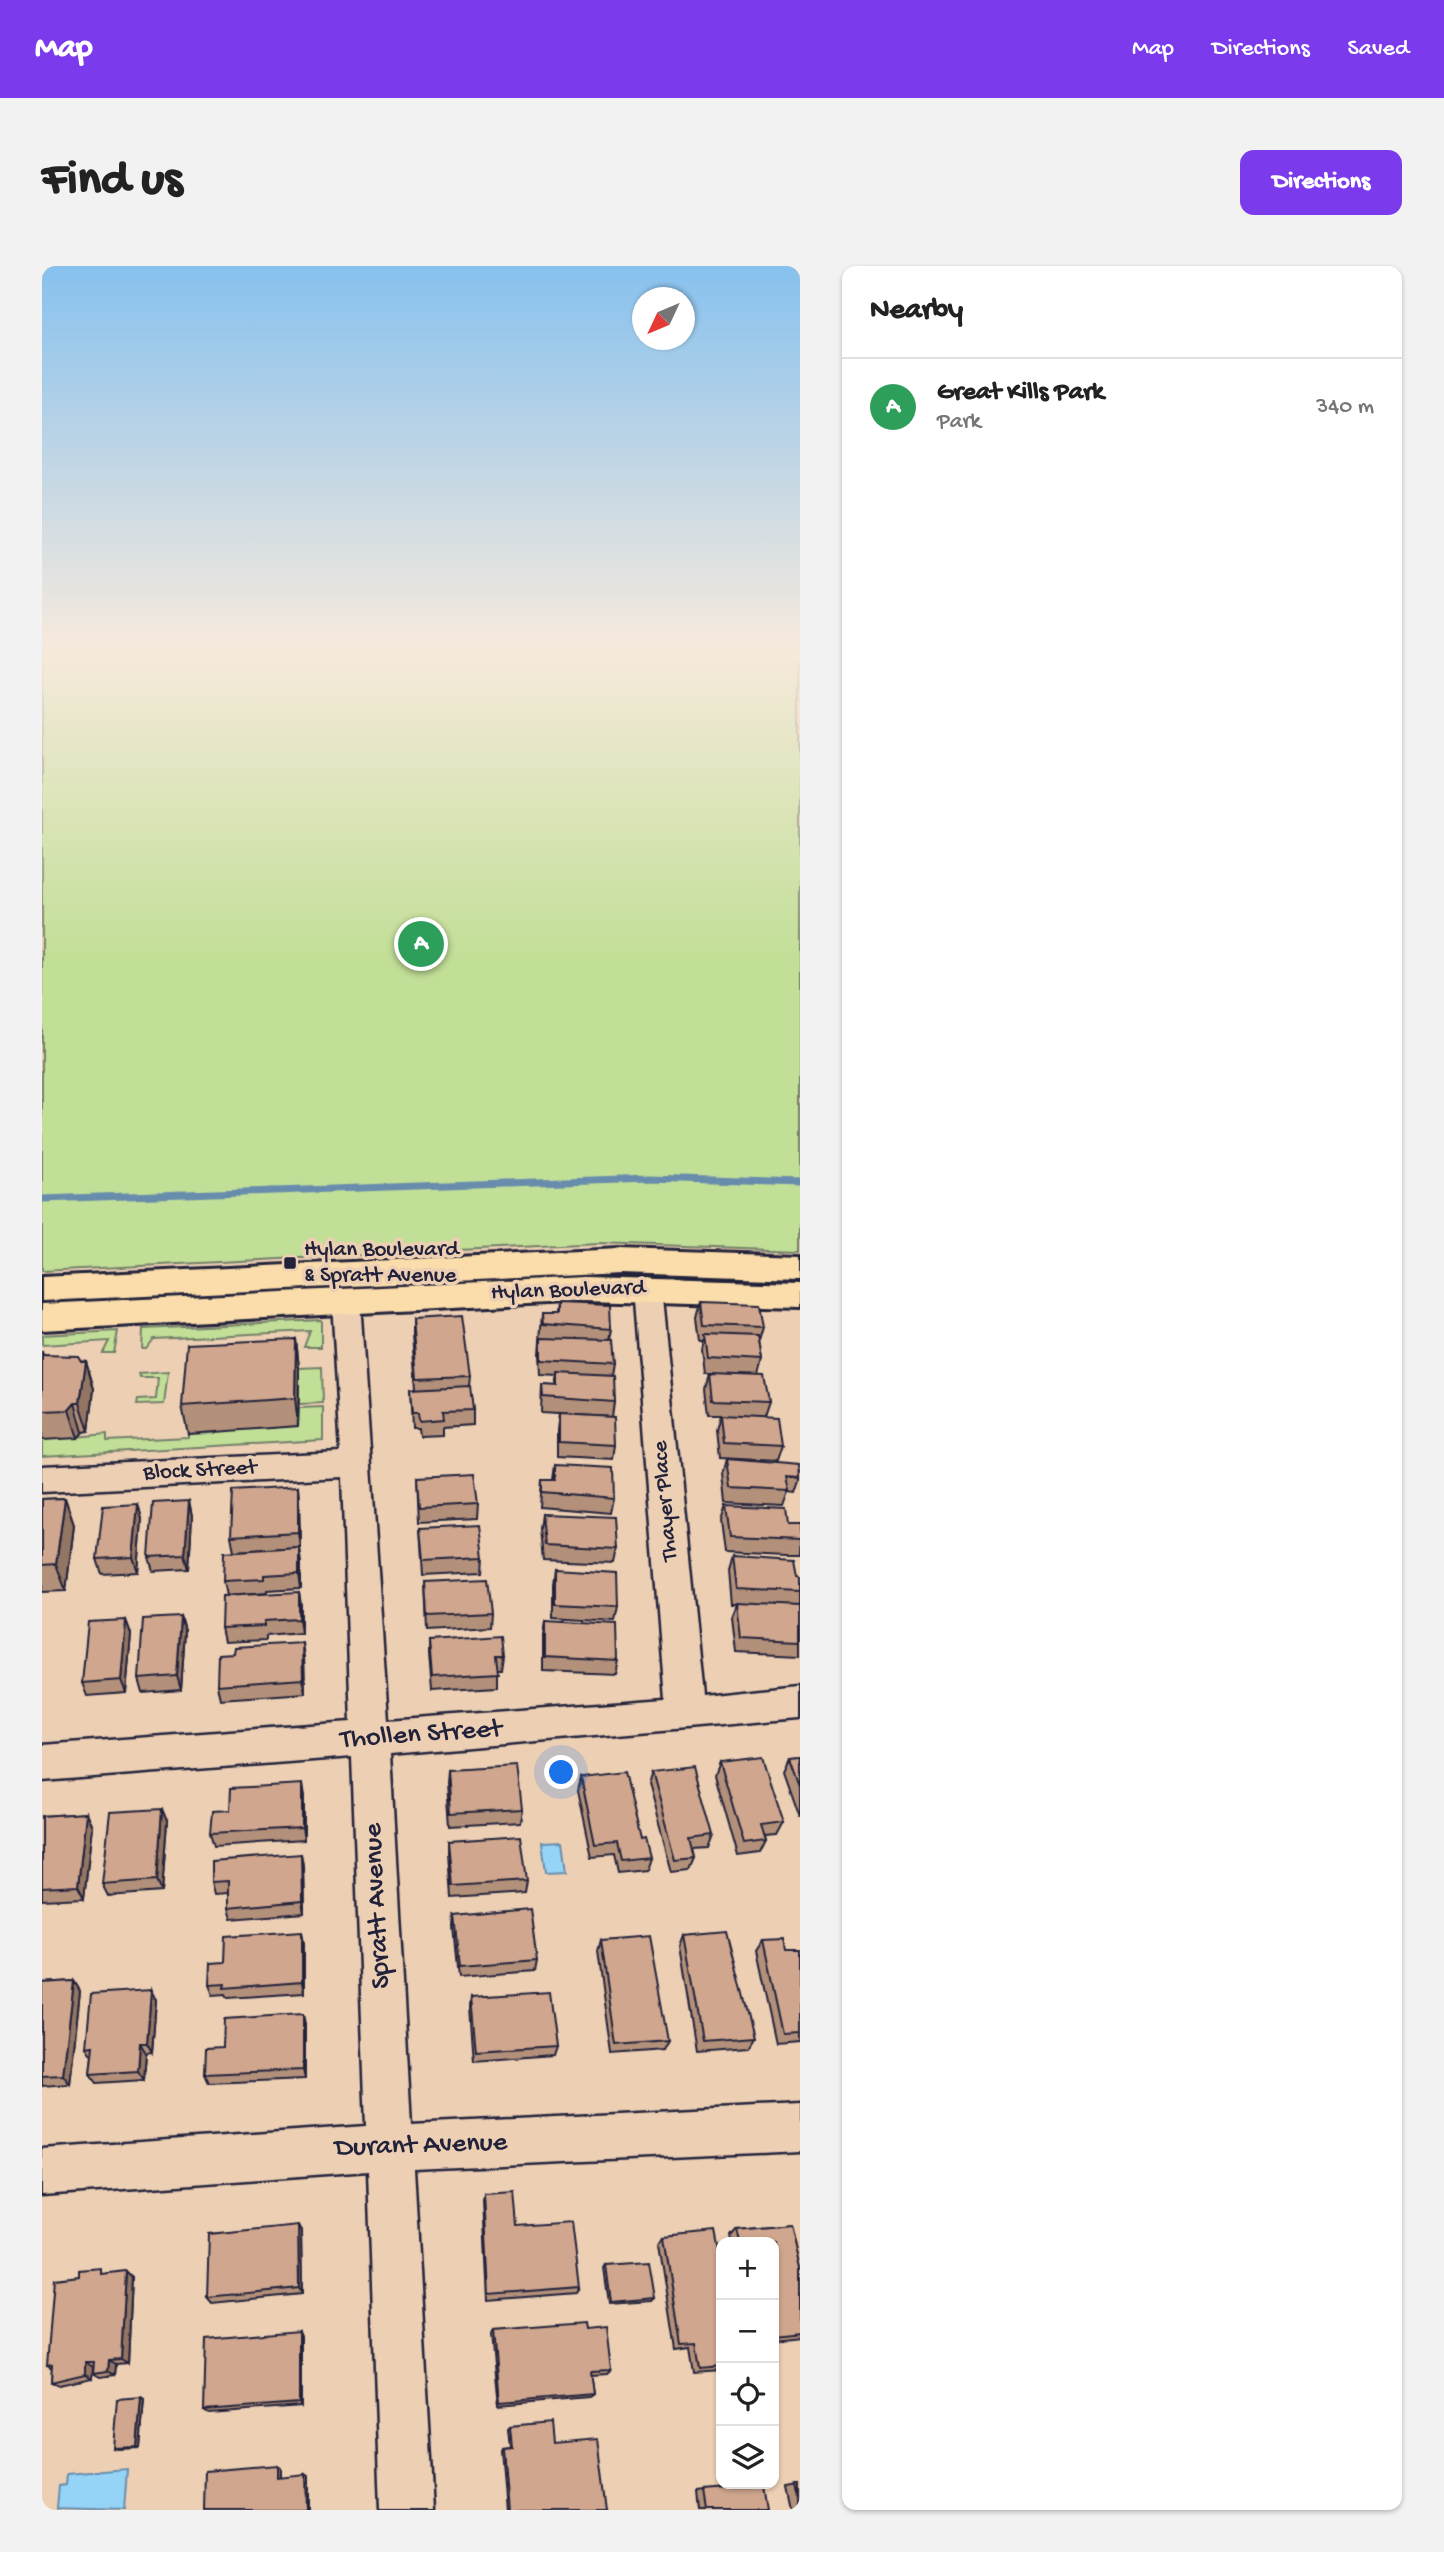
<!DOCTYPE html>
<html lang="en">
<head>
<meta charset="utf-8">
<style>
  :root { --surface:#fff; --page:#f2f2f2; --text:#222; --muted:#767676; --line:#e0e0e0; --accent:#7c3aed }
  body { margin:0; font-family:"Gochi Hand",sans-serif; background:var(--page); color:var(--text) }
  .controls { position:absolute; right:21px; bottom:21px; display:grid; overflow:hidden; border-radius:14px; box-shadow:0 2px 5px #0004 }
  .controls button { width:63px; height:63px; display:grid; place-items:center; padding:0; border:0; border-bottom:2px solid var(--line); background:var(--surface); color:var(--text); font:35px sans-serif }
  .compass { position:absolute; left:590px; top:21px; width:63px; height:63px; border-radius:50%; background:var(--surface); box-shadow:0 2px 5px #0004; rotate:226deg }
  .you { position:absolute; left:520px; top:1507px; width:24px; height:24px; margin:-18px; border:5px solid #fff; border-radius:50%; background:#1a73e8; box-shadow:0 0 0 10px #1a73e833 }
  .badge { display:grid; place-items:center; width:46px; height:46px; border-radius:50%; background:var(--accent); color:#fff; font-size:23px; font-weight:700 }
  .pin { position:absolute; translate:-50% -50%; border:4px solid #fff; box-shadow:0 2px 7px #0006 }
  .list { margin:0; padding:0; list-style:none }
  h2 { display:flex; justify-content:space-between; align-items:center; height:91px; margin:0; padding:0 28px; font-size:30px }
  h2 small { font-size:23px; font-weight:400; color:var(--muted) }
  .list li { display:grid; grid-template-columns:46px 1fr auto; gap:21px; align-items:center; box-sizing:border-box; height:98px; padding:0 28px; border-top:2px solid var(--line) }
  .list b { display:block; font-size:26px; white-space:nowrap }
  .list p { margin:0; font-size:23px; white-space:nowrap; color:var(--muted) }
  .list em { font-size:23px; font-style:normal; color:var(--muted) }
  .icon { flex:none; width:38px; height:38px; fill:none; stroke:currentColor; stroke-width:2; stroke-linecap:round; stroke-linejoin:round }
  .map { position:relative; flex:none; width:758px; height:2244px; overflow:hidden; border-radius:14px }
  header { display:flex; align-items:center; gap:42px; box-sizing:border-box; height:98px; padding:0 35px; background:var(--accent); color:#fff }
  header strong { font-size:33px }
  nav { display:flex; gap:38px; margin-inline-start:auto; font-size:24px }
  .intro { display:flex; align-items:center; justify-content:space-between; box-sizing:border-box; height:168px; padding:0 42px }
  h1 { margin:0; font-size:49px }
  .button { padding:18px 32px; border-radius:14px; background:var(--accent); color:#fff; font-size:24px; font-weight:700 }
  main { display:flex; gap:42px; padding:0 42px }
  aside { flex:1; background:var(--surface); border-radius:14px; box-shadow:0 2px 5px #0004 }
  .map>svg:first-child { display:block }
</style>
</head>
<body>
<header>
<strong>Map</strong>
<nav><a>Map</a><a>Directions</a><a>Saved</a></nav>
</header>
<div class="intro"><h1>Find us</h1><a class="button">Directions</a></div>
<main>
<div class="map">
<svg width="758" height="2244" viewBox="0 0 758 2244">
  <rect width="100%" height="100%" fill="#edd0b4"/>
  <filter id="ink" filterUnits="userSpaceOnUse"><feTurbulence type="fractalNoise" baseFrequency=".0143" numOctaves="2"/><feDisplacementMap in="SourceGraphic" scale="14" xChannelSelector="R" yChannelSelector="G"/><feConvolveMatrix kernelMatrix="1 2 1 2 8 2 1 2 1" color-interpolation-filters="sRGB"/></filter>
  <g filter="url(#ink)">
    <path fill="#c2df97" stroke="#728069" stroke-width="2" d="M 0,379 L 758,379 L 758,984 L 557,977 L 0,1005 Z
      M 279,1054 L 279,1081 L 262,1081 L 268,1065 L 112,1073 L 104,1083 L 100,1083 L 101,1063 Z
      M 76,1065 L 72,1087 L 61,1087 L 67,1075 L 0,1079 L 0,1069 Z
      M 280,1101 L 281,1137 L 257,1138 L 257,1102 Z
      M 126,1106 L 122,1138 L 95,1139 L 96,1134 L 114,1133 L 116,1112 L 98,1112 L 97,1108 Z
      M 281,1141 L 281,1174 L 0,1190 L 0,1174 L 65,1168 L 65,1175 L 146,1171 L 146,1168 L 174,1167 L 175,1164 L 256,1160 L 257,1142 Z"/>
    <path fill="#95d4f7" stroke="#678dac" stroke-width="2" d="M 521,1575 L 525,1605 L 504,1606 L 500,1576 Z
      M 85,2203 L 82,2244 L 15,2242 L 17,2220 L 24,2219 L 25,2208 Z"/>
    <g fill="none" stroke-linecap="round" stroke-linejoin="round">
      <path stroke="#678dac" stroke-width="7" d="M 0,933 L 608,912 L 758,917"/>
      <g stroke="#22223b" stroke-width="5">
        <path id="minor" d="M 605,1012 L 615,1015 L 619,1022 L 660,1430 L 758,1420 L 758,1452 L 348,1488 L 369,1858 L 758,1839 L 758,1885 L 372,1903 L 392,2244 L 338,2244 L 326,1905 L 0,1929 L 0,1883 L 324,1860 L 310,1491 L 0,1515 L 0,1479 L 309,1456 L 300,1211 L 0,1226 L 0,1200 L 299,1186 L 290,1035 L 294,1028 L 304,1025 L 314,1028 L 318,1035 L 346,1454 L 624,1433 L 591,1022 L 595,1015 Z"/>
      </g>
      <g stroke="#22223b" stroke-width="6">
        <path id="primary" d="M 578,983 L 758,989 L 758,1013 L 578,1007 L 0,1035 L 0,1011 Z
          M 542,1011 L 758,1017 L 758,1041 L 542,1035 L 0,1064 L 0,1038 Z"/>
      </g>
      <use href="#minor" fill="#edd0b4" fill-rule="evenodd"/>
      <use href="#primary" fill="#fbddab" fill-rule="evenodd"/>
    </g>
    <path fill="#b3907a" stroke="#22223b" stroke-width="2" d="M 659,1036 L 721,1061 L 717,1075 L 720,1095 L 716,1110 L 727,1136 L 722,1151 L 739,1180 L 734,1195 L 678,1192 L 675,1164 L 679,1149 L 667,1149 L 664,1123 L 668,1108 L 663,1108 L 660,1083 L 662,1074 L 658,1074 L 655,1051 Z
      M 515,1037 L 569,1063 L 567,1074 L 571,1098 L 569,1110 L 572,1136 L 570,1151 L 499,1147 L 500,1119 L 514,1120 L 516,1110 L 498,1109 L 497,1088 L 500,1048 L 514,1048 Z
      M 370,1053 L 428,1110 L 427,1120 L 431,1144 L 431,1159 L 401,1161 L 401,1169 L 377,1170 L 376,1162 L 370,1162 L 368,1123 L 374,1122 L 370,1068 Z
      M 254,1073 L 257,1102 L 256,1160 L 146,1168 L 140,1140 Z
      M 0,1085 L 1,1089 L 44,1095 L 52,1123 L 47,1165 L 41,1166 L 36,1172 L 0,1174 Z
      M 517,1148 L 574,1179 L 572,1194 L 515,1191 L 515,1164 Z
      M 685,1193 L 758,1205 L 758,1215 L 754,1227 L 747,1226 L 742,1240 L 684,1237 L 681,1208 Z
      M 513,1199 L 572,1232 L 569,1247 L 498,1241 L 500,1214 L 511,1214 Z
      M 375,1211 L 436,1238 L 435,1253 L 377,1256 Z
      M 256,1221 L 257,1236 L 258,1281 L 192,1285 L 189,1270 Z
      M 23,1232 L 32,1259 L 24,1325 L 0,1326 L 0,1233 Z
      M 147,1235 L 150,1250 L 147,1303 L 111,1305 L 107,1291 Z
      M 96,1238 L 100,1253 L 96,1306 L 60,1308 L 55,1293 Z
      M 684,1240 L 746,1259 L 758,1259 L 757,1289 L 744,1289 L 683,1286 L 679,1255 Z
      M 500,1248 L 576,1283 L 573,1297 L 501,1294 L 498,1263 Z
      M 378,1262 L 442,1291 L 441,1306 L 381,1309 Z
      M 690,1290 L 758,1311 L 758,1389 L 694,1386 L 690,1351 L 695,1338 L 689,1338 L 686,1305 Z
      M 259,1296 L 259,1322 L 225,1324 L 225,1327 L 184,1330 L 181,1315 Z
      M 513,1303 L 576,1341 L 573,1356 L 511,1352 L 511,1318 Z
      M 383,1316 L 449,1347 L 448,1361 L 385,1365 Z
      M 257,1326 L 259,1340 L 259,1367 L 224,1370 L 224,1374 L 182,1376 L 179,1362 Z
      M 139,1351 L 143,1365 L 139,1424 L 101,1427 L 97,1413 Z
      M 84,1354 L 89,1368 L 84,1427 L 45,1430 L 40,1417 Z
      M 503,1355 L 576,1395 L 573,1408 L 501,1405 L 501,1369 Z
      M 387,1375 L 461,1389 L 459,1403 L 455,1403 L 455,1421 L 390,1425 L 387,1389 Z
      M 262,1391 L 263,1427 L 178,1433 L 175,1419 Z
      M 758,1490 L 758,1550 L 742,1504 L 748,1491 Z
      M 678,1496 L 742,1556 L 735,1569 L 723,1570 L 724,1575 L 718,1587 L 696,1590 L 673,1509 Z
      M 406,1504 L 480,1543 L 478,1556 L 408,1560 L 405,1517 Z
      M 609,1506 L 672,1569 L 667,1582 L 652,1583 L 654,1592 L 649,1604 L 629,1606 L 605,1519 Z
      M 539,1511 L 598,1574 L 607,1592 L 603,1604 L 576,1607 L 572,1589 L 550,1591 L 536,1524 Z
      M 262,1531 L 262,1574 L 172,1580 L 168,1567 L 188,1544 Z
      M 44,1547 L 50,1560 L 42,1632 L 0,1634 L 0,1550 Z
      M 125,1555 L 120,1626 L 66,1630 L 60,1618 Z
      M 407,1575 L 485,1615 L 483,1627 L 410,1632 L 407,1587 Z
      M 259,1588 L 261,1600 L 262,1647 L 189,1653 L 186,1642 L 186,1627 L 172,1628 L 169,1616 Z
      M 413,1650 L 495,1694 L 493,1705 L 417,1711 L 412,1662 Z
      M 642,1669 L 712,1771 L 706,1781 L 655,1785 L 638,1680 Z
      M 559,1674 L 626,1775 L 621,1784 L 570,1788 L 556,1685 Z
      M 721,1674 L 744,1684 L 758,1684 L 758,1776 L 734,1778 L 714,1685 Z
      M 262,1676 L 262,1727 L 186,1732 L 184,1728 L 171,1729 L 167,1719 L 183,1696 Z
      M 32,1715 L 38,1725 L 28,1818 L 0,1820 L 0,1717 Z
      M 429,1731 L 514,1780 L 511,1789 L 432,1795 L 428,1741 Z
      M 114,1734 L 110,1786 L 104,1787 L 102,1814 L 55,1817 L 48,1808 L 50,1790 L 44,1781 Z
      M 263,1758 L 263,1813 L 167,1817 L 163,1808 Z
      M 442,1928 L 476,1960 L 537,2021 L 534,2027 L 446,2034 L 441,1935 Z
      M 748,1958 L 758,2002 L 758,2070 L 732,2073 L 732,1976 L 690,1976 L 689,1970 L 695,1963 Z
      M 259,1965 L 260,2028 L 170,2037 L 165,2031 Z
      M 622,1970 L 679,1991 L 679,2104 L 652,2106 L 648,2081 L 634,2083 L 617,1976 Z
      M 564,1999 L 613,2032 L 610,2035 L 567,2038 L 562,2002 Z
      M 65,2007 L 90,2011 L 86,2097 L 74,2098 L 73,2109 L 58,2111 L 51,2107 L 51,2101 L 50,2112 L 17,2119 L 9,2116 L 10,2102 L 5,2099 Z
      M 543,2063 L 569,2104 L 565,2108 L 548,2109 L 551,2128 L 547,2131 L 456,2139 L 449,2069 L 451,2064 Z
      M 257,2065 L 259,2070 L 259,2140 L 167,2147 L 162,2144 Z
      M 99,2131 L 102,2133 L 98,2182 L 75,2183 L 71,2182 Z
      M 468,2160 L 510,2177 L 565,2244 L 463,2244 L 458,2183 L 460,2181 L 468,2180 L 466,2162 Z
      M 758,2219 L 758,2244 L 751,2244 L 746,2221 Z
      M 662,2225 L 726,2244 L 658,2244 L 656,2226 Z"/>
    <path fill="#927563" stroke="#22223b" stroke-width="2" d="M 254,1073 L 257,1102 L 256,1160 L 253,1132 Z
      M 44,1095 L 52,1123 L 47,1165 L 38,1137 Z
      M 33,1137 L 41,1166 L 36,1172 L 27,1144 Z
      M 256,1221 L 257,1236 L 258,1281 L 256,1266 Z
      M 23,1232 L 32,1259 L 24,1325 L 14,1298 Z
      M 147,1235 L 150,1250 L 147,1303 L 143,1289 Z
      M 96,1238 L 100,1253 L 96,1306 L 91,1291 Z
      M 257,1281 L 259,1296 L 259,1322 L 257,1307 Z
      M 257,1326 L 259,1340 L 259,1367 L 257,1353 Z
      M 139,1351 L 143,1365 L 139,1424 L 135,1410 Z
      M 84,1354 L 89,1368 L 84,1427 L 79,1414 Z
      M 260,1377 L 262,1391 L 263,1427 L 261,1413 Z
      M 260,1518 L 262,1531 L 262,1574 L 260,1562 Z
      M 120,1543 L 125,1555 L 120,1626 L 115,1614 Z
      M 44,1547 L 50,1560 L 42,1632 L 36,1620 Z
      M 259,1588 L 261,1600 L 262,1647 L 260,1635 Z
      M 260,1665 L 262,1676 L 262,1727 L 260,1716 Z
      M 32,1715 L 38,1725 L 28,1818 L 21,1809 Z
      M 109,1724 L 114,1734 L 110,1786 L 105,1777 Z
      M 261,1748 L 263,1758 L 263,1813 L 261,1804 Z
      M 98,1777 L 104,1787 L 102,1814 L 96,1805 Z
      M 256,1959 L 259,1965 L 260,2028 L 257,2022 Z
      M 84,2005 L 90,2011 L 86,2097 L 79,2093 Z
      M 257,2065 L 259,2070 L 259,2140 L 257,2137 Z
      M 67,2094 L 74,2098 L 73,2109 L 66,2105 Z
      M 43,2096 L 51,2101 L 50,2112 L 43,2108 Z
      M 99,2131 L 102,2133 L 98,2182 L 95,2181 Z
      M 235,2199 L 238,2201 L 238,2212 L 235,2211 Z
      M 263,2208 L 266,2210 L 266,2244 L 264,2244 Z"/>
    <path fill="#d0a78e" stroke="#22223b" stroke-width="2" d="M 659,1036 L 717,1038 L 721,1061 L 662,1059 Z
      M 515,1037 L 568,1039 L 569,1063 L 501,1058 L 500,1048 L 515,1048 Z
      M 420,1050 L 428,1110 L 375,1112 L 370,1053 Z
      M 663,1068 L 716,1070 L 720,1095 L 666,1092 Z
      M 499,1072 L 569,1074 L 571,1098 L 499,1094 Z
      M 254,1073 L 253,1132 L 140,1140 L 145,1078 Z
      M 0,1089 L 36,1090 L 39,1095 L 44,1095 L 38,1137 L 33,1137 L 27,1144 L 0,1145 Z
      M 516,1107 L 571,1110 L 572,1136 L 501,1131 L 500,1119 L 516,1120 Z
      M 668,1108 L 722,1110 L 727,1136 L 671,1134 Z
      M 428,1120 L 431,1144 L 401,1145 L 402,1153 L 377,1155 L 376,1147 L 370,1147 L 368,1123 Z
      M 517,1148 L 573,1151 L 574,1179 L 517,1176 Z
      M 679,1149 L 735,1152 L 739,1180 L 682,1177 Z
      M 685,1193 L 757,1199 L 758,1212 L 745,1211 L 748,1225 L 689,1222 Z
      M 513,1199 L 571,1202 L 572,1232 L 500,1226 L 500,1214 L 513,1214 Z
      M 432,1208 L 436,1238 L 377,1241 L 375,1211 Z
      M 256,1221 L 256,1266 L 189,1270 L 191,1225 Z
      M 23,1232 L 14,1298 L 0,1299 L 0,1233 Z
      M 147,1235 L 143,1289 L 107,1291 L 111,1237 Z
      M 96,1238 L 91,1291 L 55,1293 L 61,1240 Z
      M 684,1240 L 744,1243 L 746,1259 L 758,1259 L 758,1274 L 688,1271 Z
      M 500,1248 L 574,1251 L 576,1283 L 503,1279 Z
      M 438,1259 L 442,1291 L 381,1294 L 378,1262 Z
      M 257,1281 L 257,1307 L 222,1309 L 222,1313 L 181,1315 L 182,1286 Z
      M 690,1290 L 752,1294 L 755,1310 L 758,1311 L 758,1326 L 694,1323 Z
      M 513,1303 L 575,1307 L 576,1341 L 513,1338 Z
      M 445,1313 L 449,1347 L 385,1350 L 383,1316 Z
      M 257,1326 L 257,1353 L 222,1355 L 222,1360 L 179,1362 L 180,1330 Z
      M 695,1337 L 758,1340 L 758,1375 L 699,1372 Z
      M 139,1351 L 135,1410 L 97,1413 L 101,1353 Z
      M 84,1354 L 79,1414 L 40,1417 L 46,1356 Z
      M 503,1355 L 575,1359 L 576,1395 L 503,1391 Z
      M 459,1370 L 461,1389 L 454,1389 L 456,1407 L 390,1411 L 387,1375 Z
      M 260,1377 L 261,1413 L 175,1419 L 176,1388 L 191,1387 L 192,1381 Z
      M 758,1490 L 758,1519 L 748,1491 Z
      M 721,1491 L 742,1556 L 719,1559 L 724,1575 L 702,1578 L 678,1496 Z
      M 475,1500 L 480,1543 L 409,1547 L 406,1504 Z
      M 653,1501 L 672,1569 L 649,1572 L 654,1592 L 633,1594 L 609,1506 Z
      M 582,1506 L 598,1574 L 602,1573 L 607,1592 L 579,1595 L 575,1577 L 553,1579 L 539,1511 Z
      M 260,1518 L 260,1562 L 168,1567 L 170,1545 L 188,1544 L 189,1522 Z
      M 120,1543 L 115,1614 L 60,1618 L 68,1546 Z
      M 44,1547 L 36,1620 L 0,1622 L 0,1550 Z
      M 479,1570 L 485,1615 L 411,1620 L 407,1575 Z
      M 259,1588 L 260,1635 L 186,1642 L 186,1615 L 169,1616 L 169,1595 Z
      M 488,1643 L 495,1694 L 418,1700 L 413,1650 Z
      M 260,1665 L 260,1716 L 182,1722 L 183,1718 L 167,1719 L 168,1697 L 183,1696 L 184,1670 Z
      M 685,1665 L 712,1771 L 661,1775 L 642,1669 Z
      M 607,1670 L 626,1775 L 574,1779 L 559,1674 Z
      M 742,1673 L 744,1684 L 758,1684 L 758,1767 L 741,1768 L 721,1674 Z
      M 32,1715 L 21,1809 L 0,1810 L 0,1717 Z
      M 109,1724 L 105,1777 L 98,1777 L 96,1805 L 48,1808 L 51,1780 L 44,1781 L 49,1728 Z
      M 507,1726 L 514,1780 L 434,1785 L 429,1731 Z
      M 261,1748 L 261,1804 L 163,1808 L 164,1782 L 181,1781 L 182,1753 Z
      M 473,1926 L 476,1960 L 529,1956 L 537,2021 L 447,2028 L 442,1928 Z
      M 748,1958 L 758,2002 L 758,2066 L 732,2069 L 732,1976 L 698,1976 L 695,1963 Z
      M 256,1959 L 257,2022 L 165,2031 L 167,1968 Z
      M 674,1965 L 679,1991 L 679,2100 L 658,2102 L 654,2077 L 639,2078 L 622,1970 Z
      M 607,1996 L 613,2032 L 569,2036 L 564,1999 Z
      M 59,2002 L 59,2008 L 84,2005 L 79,2093 L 67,2094 L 66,2105 L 51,2107 L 52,2096 L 43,2096 L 43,2108 L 9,2116 L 10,2098 L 5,2099 L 12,2013 L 37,2010 L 37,2004 Z
      M 542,2057 L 543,2063 L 564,2061 L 569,2104 L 548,2105 L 551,2128 L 457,2136 L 451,2064 Z
      M 257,2065 L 257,2137 L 162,2144 L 164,2073 Z
      M 99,2131 L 95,2181 L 71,2182 L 75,2133 Z
      M 508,2156 L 510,2177 L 556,2173 L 565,2244 L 465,2244 L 460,2181 L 470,2180 L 468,2160 Z
      M 235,2199 L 235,2211 L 263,2208 L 264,2244 L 162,2244 L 163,2205 Z
      M 755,2219 L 758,2219 L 758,2233 Z
      M 722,2220 L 726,2244 L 665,2244 L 662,2225 Z"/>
  </g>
  <linearGradient id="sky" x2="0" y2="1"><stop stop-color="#87c1ee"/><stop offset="0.55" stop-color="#f7eadd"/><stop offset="1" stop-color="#f7eadd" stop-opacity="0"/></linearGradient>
  <rect width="758" height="693" fill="url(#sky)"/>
  <rect fill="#22223b" stroke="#edd0b4" stroke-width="2.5" x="241" y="990" width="14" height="14" rx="3.5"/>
  <g text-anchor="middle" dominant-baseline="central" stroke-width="7" stroke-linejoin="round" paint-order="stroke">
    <g font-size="23" fill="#22223b" stroke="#edd0b4" text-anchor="start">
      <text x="262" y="984">Hylan Boulevard<tspan x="262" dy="26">&amp; Spratt Avenue</tspan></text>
    </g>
    <g font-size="23" fill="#22223b" stroke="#edd0b4">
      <text transform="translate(526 1025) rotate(-2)">Hylan Boulevard</text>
      <text transform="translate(158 1205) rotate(-3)">Block Street</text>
      <text transform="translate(624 1235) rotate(-95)">Thayer Place</text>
    </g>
    <g font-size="28" fill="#22223b" stroke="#edd0b4">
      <text transform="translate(379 1469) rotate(-4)">Thollen Street</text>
      <text transform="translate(336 1640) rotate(-93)">Spratt Avenue</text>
      <text transform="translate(379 1880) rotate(-2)">Durant Avenue</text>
    </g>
  </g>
</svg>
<div class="controls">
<button>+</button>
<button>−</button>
<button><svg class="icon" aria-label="locate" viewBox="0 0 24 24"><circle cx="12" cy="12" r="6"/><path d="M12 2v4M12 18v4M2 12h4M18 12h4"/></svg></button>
<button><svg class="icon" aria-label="layers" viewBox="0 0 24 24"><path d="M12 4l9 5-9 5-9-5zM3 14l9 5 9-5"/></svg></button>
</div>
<svg class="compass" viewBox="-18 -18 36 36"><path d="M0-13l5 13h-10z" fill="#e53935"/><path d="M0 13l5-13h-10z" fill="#767676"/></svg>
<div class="you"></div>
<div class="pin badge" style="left:379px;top:678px;background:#2e9e5b">A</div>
</div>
<aside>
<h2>Nearby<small></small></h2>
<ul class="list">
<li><span class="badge" style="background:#2e9e5b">A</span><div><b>Great Kills Park</b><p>Park</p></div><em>340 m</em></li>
</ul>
</aside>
</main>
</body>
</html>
